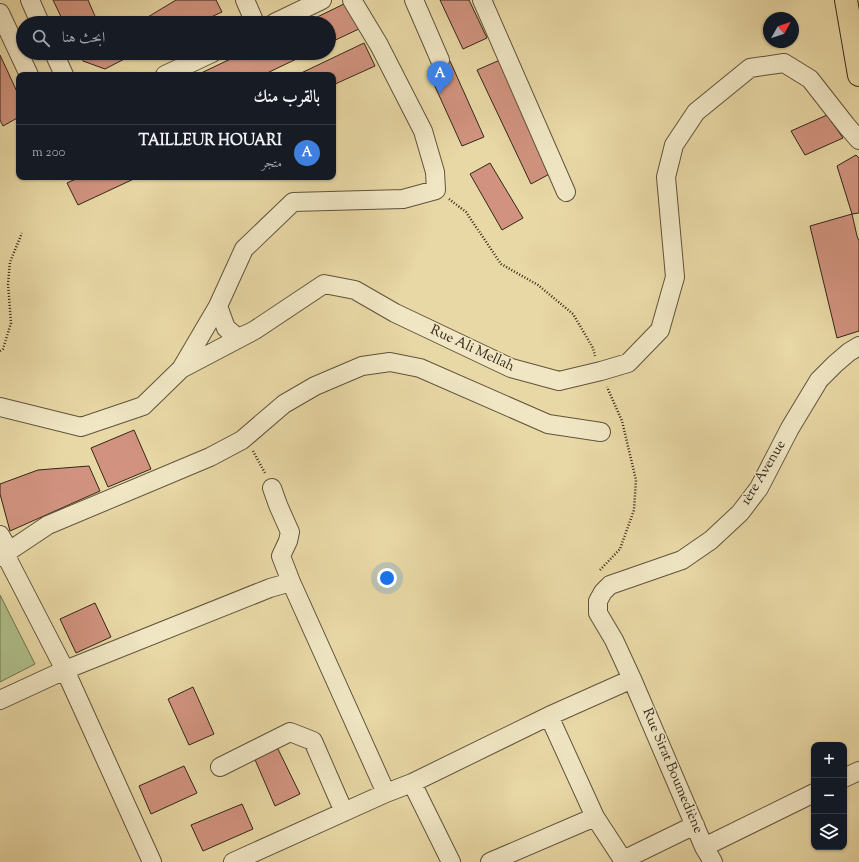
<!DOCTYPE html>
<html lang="ar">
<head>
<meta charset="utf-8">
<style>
  :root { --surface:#171b24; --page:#242831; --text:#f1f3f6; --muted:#9ea1a6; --line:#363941; --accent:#8c9099 }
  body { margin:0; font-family:"Sorts Mill Goudy",Amiri,serif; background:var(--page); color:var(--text); direction:rtl }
  .controls { position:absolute; right:12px; bottom:12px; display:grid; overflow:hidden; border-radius:8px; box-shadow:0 1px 3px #0004 }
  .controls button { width:36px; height:36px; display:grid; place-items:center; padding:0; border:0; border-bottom:1px solid var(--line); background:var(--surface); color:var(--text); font:20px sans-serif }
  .compass { position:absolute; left:763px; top:12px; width:36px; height:36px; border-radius:50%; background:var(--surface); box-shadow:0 1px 3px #0004; rotate:50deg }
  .you { position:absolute; left:387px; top:578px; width:14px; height:14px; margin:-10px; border:3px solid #fff; border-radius:50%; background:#1a73e8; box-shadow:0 0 0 6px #1a73e833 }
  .badge { display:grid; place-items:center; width:26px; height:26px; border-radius:50%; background:var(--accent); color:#fff; font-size:13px; font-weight:700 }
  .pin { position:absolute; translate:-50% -33px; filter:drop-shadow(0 1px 2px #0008) }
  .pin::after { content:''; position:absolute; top:21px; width:14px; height:12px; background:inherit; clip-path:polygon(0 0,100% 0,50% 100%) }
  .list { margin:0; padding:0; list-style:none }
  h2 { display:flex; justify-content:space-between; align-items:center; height:52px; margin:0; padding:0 16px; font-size:17px }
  h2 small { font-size:13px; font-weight:400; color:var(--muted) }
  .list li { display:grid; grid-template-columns:26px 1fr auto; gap:12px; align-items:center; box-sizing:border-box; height:56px; padding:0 16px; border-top:1px solid var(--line) }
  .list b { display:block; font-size:15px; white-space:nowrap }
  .list p { margin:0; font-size:13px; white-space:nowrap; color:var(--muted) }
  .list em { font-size:13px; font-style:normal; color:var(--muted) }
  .icon { flex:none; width:22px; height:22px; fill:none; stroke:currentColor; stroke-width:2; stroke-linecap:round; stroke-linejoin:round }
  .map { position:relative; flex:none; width:859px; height:862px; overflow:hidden; direction:ltr }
  .search { position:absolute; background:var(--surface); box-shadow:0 1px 3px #0004; left:16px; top:16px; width:320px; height:44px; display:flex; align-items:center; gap:10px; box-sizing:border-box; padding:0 14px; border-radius:22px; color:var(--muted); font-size:15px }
  .panel { position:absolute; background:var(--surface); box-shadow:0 1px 3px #0004; left:16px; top:72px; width:320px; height:108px; border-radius:8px; direction:rtl }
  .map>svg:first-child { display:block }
</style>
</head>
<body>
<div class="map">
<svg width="859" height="862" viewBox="0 0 859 862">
  <rect width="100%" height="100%" fill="#e8d8a5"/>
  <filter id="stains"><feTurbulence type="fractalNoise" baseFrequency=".005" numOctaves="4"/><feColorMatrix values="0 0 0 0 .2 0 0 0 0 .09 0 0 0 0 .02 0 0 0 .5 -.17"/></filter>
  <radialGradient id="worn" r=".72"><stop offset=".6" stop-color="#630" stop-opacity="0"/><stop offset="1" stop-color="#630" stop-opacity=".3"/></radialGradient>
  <path fill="#afc08b" stroke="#707452" d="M 0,595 L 35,664 L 0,682 Z"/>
  <path fill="#d1937f" stroke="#32271a" d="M 53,0 L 88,0 L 98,23 L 64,23 Z
    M 176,0 L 216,0 L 222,12 L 198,23 L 138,23 Z
    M 440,0 L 469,0 L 487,38 L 463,49 Z
    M 348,2 L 361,28 L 329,43 L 329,23 L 305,23 Z
    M 364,43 L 375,66 L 333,85 L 333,75 L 297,75 Z
    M 79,53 L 136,53 L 105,69 L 83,61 Z
    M 243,53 L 309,53 L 263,75 L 197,75 Z
    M 0,55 L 19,96 L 19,117 L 3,126 L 0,120 Z
    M 500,60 L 555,171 L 531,184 L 477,70 Z
    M 450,61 L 484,137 L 462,146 L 428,71 Z
    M 827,115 L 843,138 L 805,155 L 791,131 Z
    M 856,155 L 859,158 L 859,213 L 852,214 L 837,166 Z
    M 490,163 L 523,218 L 502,230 L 470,174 Z
    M 80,177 L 138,177 L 78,205 L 67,183 Z
    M 852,214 L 857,236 L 859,241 L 859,331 L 837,338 L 810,226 Z
    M 134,430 L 151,469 L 108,487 L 91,448 Z
    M 89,466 L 100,491 L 10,531 L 0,494 L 0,484 L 38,470 Z
    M 95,603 L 111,637 L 76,653 L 60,619 Z
    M 193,687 L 214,734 L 189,745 L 168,699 Z
    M 276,745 L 300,794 L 275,806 L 253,755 Z
    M 184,766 L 197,793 L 151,814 L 139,786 Z
    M 242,804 L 253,829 L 203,851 L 191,825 Z"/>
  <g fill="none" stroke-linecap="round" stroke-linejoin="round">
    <g stroke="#60533d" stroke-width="20">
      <path id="minor" d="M 30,0 L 40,23
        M 245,0 L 255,23
        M 414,0 L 440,60
        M 482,0 L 566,192
        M 0,13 L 29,75
        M 274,23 L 322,0
        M 54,53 L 64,75
        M 165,75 L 212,53
        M 218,306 L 226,328 L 238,338 L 249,333
        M 181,369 L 218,306 L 244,249 L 293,202 L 403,199 L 436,190 L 435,172 L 423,131 L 379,45 L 352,0
        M 0,407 L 81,427 L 143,406 L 181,369 L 255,330 L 324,284 L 355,290 L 395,313 L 511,368 L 559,381 L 601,371 L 628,363 L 660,330 L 675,277 L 666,177 L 674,145 L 696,112 L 750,68 L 784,63 L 810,79 L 846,125 L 859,140
        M 272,488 L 278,505 L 290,532 L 288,541 L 281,556 L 291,582
        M 0,535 L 4,542 L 5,554 L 65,670 L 152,862
        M 0,557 L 48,525 L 210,457 L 242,440 L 284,404 L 315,386 L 362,366 L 390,362 L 420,368 L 548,424 L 601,432
        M 0,700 L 65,670 L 270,588 L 291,582 L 386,793
        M 549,716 L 595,817 L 623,860 L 695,825
        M 220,767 L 290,732 L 313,741 L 344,812
        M 844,778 L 859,771
        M 412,783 L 451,862
        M 704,847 L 814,793
        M 233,862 L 386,793 L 412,783 L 549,716 L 632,679
        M 490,862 L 595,817
        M 713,862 L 704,847 L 632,679 L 614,640 L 598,613 L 598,601 L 603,592 L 610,585 L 682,560 L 711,540 L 740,513 L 759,488 L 790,428 L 819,380 L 835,364 L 849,352 L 859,346"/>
    </g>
    <g stroke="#32271a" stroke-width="24">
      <path id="major" d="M 846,0 L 859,75"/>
    </g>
    <path stroke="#32271a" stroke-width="2.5" stroke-dasharray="1 2" stroke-linecap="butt" d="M 449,199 L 466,212 L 501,264 L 538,285 L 573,314 L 593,348 L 595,356
      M 0,351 L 3,349 L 11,323 L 8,284 L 10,262 L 22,233
      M 253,451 L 265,473
      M 600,570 L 620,549 L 634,510 L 636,480 L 622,421 L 607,387"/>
    <use href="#minor" stroke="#f0e6c4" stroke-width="18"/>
    <use href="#major" stroke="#e8d8a5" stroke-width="22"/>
  </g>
  <g text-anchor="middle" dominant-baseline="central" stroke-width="3" stroke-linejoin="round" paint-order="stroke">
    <g font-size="14" fill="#32271a" stroke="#f0e6c4">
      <text transform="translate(472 349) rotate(25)">Rue Ali Mellah</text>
      <text transform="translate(764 473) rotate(-59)">1ère Avenue</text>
      <text transform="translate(672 771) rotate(67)">Rue Sirat Boumediène</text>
    </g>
  </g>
  <rect width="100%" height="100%" filter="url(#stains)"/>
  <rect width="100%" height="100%" fill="url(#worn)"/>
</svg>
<div class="controls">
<button>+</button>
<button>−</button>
<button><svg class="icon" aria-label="layers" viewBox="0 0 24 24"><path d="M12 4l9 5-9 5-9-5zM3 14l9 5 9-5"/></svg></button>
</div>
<svg class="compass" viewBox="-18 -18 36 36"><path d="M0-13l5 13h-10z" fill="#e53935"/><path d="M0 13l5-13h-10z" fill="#9ea1a6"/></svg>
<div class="you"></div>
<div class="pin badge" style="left:440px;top:94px;background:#3f7fe0">A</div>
<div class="search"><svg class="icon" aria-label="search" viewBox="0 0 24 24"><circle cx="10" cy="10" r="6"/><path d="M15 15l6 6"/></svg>ابحث هنا</div>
<section class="panel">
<h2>بالقرب منك<small></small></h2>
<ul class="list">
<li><span class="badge" style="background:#3f7fe0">A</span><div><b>TAILLEUR HOUARI</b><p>متجر</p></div><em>200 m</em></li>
</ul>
</section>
</div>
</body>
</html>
